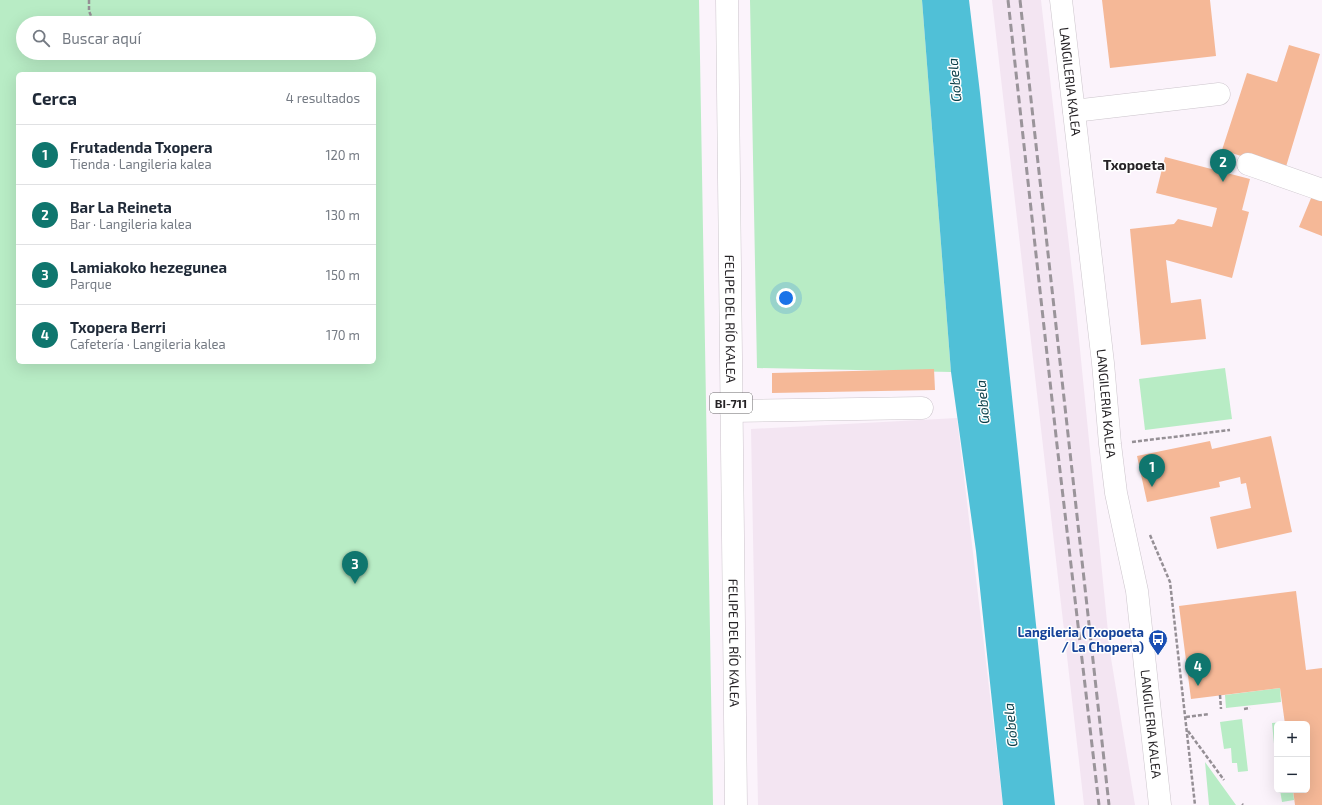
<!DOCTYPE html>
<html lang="es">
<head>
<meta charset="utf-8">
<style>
  :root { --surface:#fff; --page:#f2f2f3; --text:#1f2937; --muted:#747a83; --line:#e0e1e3; --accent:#0f766e }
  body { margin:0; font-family:"Exo 2",sans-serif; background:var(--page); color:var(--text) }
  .controls { position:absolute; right:12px; bottom:12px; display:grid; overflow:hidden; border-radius:6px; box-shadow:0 4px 16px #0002 }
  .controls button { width:36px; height:36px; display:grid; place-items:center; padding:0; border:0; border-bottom:1px solid var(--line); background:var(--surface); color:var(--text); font:20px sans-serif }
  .you { position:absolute; left:786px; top:298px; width:14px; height:14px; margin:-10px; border:3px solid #fff; border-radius:50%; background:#1a73e8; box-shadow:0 0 0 6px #1a73e833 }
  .badge { display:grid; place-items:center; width:26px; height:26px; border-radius:50%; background:var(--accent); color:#fff; font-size:13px; font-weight:700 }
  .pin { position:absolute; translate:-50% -33px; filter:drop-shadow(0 1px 2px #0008) }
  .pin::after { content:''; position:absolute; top:21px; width:14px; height:12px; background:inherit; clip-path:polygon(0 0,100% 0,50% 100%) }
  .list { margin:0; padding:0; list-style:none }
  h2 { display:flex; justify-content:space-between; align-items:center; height:52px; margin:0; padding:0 16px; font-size:17px }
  h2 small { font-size:13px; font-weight:400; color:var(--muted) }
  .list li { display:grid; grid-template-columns:26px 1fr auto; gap:12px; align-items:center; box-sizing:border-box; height:60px; padding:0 16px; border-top:1px solid var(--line) }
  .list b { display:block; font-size:15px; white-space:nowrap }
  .list p { margin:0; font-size:13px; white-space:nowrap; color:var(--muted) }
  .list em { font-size:13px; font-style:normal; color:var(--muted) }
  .icon { flex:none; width:22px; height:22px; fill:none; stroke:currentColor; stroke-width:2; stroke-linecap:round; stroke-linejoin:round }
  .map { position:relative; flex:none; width:1322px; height:805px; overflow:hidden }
  .search { position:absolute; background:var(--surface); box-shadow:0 4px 16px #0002; left:16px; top:16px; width:360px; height:44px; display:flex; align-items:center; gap:10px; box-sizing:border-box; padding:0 14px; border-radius:22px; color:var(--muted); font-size:15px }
  .panel { position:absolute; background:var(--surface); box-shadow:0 4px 16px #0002; left:16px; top:72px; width:360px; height:292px; border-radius:6px }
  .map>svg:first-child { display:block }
</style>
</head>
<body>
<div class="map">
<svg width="1322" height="805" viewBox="0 0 1322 805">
  <rect width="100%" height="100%" fill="#fbf3fb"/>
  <path fill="#f3e5f2" d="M 992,0 L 1041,0 L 1074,289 L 1110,652 L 1135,805 L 1084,805 Z
    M 957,418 L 1003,805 L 758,805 L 751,429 Z"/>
  <path fill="#b8ecc5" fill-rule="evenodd" d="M 0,0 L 699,0 L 713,805 L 0,805 ZM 23,23 L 369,23 L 369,53 L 23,53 ZM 18,74 L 374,74 L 374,362 L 18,362 Z
    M 750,0 L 922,0 L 951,372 L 757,368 Z
    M 1225,368 L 1232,419 L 1145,430 L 1139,379 Z
    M 1280,688 L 1281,702 L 1226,708 L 1225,695 Z
    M 1242,719 L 1248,771 L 1238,772 L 1237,763 L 1232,763 L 1231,748 L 1224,749 L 1220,722 Z
    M 1284,722 L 1285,724 L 1277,724 L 1277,754 L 1275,754 L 1272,723 Z
    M 1205,762 L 1236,805 L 1209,805 Z
    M 1280,790 L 1293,790 L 1294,800 L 1282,802 Z"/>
  <path fill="#50c0d7" d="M 922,0 L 969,0 L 980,93 L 1055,805 L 1003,805 L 976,551 L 951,372 Z"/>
  <path fill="#f5b897" d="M 1102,0 L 1210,0 L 1216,56 L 1110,68 Z
    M 1289,45 L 1320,54 L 1285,170 L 1222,150 L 1247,73 L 1277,82 Z
    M 1165,157 L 1250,179 L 1242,210 L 1249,212 L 1232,278 L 1166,260 L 1171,303 L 1201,299 L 1206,339 L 1141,345 L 1130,229 L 1174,224 L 1178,219 L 1212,227 L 1217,208 L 1156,193 Z
    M 1314,191 L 1322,194 L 1322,236 L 1299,227 Z
    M 934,369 L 935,390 L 772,393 L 772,373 Z
    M 1271,436 L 1292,532 L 1217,549 L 1210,517 L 1251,508 L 1246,483 L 1241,484 L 1240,477 L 1219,482 L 1220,487 L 1147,502 L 1137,456 L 1210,441 L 1212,449 Z
    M 1296,591 L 1306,670 L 1322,668 L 1322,805 L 1295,805 L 1293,790 L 1307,790 L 1307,724 L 1285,724 L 1280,688 L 1191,699 L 1179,606 Z"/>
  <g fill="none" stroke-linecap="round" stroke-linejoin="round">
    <g stroke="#ccc5cc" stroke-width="23">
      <g id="minor">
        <path id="s1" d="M 1061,0 L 1103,363 L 1110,444 L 1116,493 L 1137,591 L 1160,805"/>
        <path d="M 1074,111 L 1219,94"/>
        <path d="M 1248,164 L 1322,190"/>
        <path d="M 731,411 L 922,408"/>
      </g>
    </g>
    <g stroke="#ccc5cc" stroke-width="23">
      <g id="major">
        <path id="s2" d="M 727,0 L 736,805"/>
      </g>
    </g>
    <path stroke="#958f95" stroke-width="2.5" stroke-dasharray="4 2" stroke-linecap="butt" d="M 89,0 L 89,11 L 94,23
      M 1132,442 L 1230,430
      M 1150,535 L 1170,582 L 1195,805
      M 1220,695 L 1221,709
      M 1244,709 L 1250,708
      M 1186,717 L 1209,714
      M 1188,731 L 1224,780
      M 1242,804 L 1243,805"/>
    <use href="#minor" stroke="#fff" stroke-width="22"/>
    <use href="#major" stroke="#fff" stroke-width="22"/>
    <path stroke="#9a949a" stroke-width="3" stroke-dasharray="8 4" stroke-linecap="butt" d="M 1008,0 L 1057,445 L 1099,805
      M 1020,0 L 1109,805"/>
  </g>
  <defs>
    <g id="bus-pin" transform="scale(1)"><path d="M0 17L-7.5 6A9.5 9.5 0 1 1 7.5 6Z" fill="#1a4fb4" stroke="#fff"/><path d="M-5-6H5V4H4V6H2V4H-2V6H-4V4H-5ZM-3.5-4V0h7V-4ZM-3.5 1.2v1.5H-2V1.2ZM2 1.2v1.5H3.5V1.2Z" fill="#fff"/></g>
  </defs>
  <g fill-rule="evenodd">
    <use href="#bus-pin" x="1158" y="639"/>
  </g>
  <g text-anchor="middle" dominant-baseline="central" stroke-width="3" stroke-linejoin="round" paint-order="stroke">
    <rect fill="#fff" stroke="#676567" stroke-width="1" x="710" y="393" width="42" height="20" rx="3"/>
    <g font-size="12" font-weight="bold" fill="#262326">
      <text x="731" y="403">BI-711</text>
    </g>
    <g font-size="13" fill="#262326" stroke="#fff">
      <text stroke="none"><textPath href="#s1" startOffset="82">LANGILERIA KALEA</textPath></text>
      <text stroke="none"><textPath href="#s2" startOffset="319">FELIPE DEL RÍO KALEA</textPath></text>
      <text stroke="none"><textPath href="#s1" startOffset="406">LANGILERIA KALEA</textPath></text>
      <text stroke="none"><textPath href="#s2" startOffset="643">FELIPE DEL RÍO KALEA</textPath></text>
      <text stroke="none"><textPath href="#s1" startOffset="730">LANGILERIA KALEA</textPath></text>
    </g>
    <g font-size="13" font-weight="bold" fill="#164399" stroke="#fff" text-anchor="end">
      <text x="1144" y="632">Langileria (Txopoeta<tspan x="1144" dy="15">/ La Chopera)</tspan></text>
    </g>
    <g font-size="14" font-style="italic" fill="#0a3e48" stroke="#fff">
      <text transform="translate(954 80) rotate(-95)">Gobela</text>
      <text transform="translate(982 402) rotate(-95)">Gobela</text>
      <text transform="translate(1010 725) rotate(-95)">Gobela</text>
    </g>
    <g font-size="14" font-weight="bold" fill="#262326" stroke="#fff">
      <text x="1134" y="164">Txopoeta</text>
    </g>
  </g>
</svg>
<div class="controls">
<button>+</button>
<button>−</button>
</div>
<div class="you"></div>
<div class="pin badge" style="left:1152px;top:487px">1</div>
<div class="pin badge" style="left:1223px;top:182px">2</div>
<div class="pin badge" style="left:355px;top:584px">3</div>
<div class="pin badge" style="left:1198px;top:686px">4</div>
<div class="search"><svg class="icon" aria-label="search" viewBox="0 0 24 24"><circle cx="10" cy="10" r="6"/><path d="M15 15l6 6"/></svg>Buscar aquí</div>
<section class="panel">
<h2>Cerca<small>4 resultados</small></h2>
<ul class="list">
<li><span class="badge">1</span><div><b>Frutadenda Txopera</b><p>Tienda · Langileria kalea</p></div><em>120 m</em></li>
<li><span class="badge">2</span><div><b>Bar La Reineta</b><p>Bar · Langileria kalea</p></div><em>130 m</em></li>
<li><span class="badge">3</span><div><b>Lamiakoko hezegunea</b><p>Parque</p></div><em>150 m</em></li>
<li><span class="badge">4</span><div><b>Txopera Berri</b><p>Cafetería · Langileria kalea</p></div><em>170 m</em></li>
</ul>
</section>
</div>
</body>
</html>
